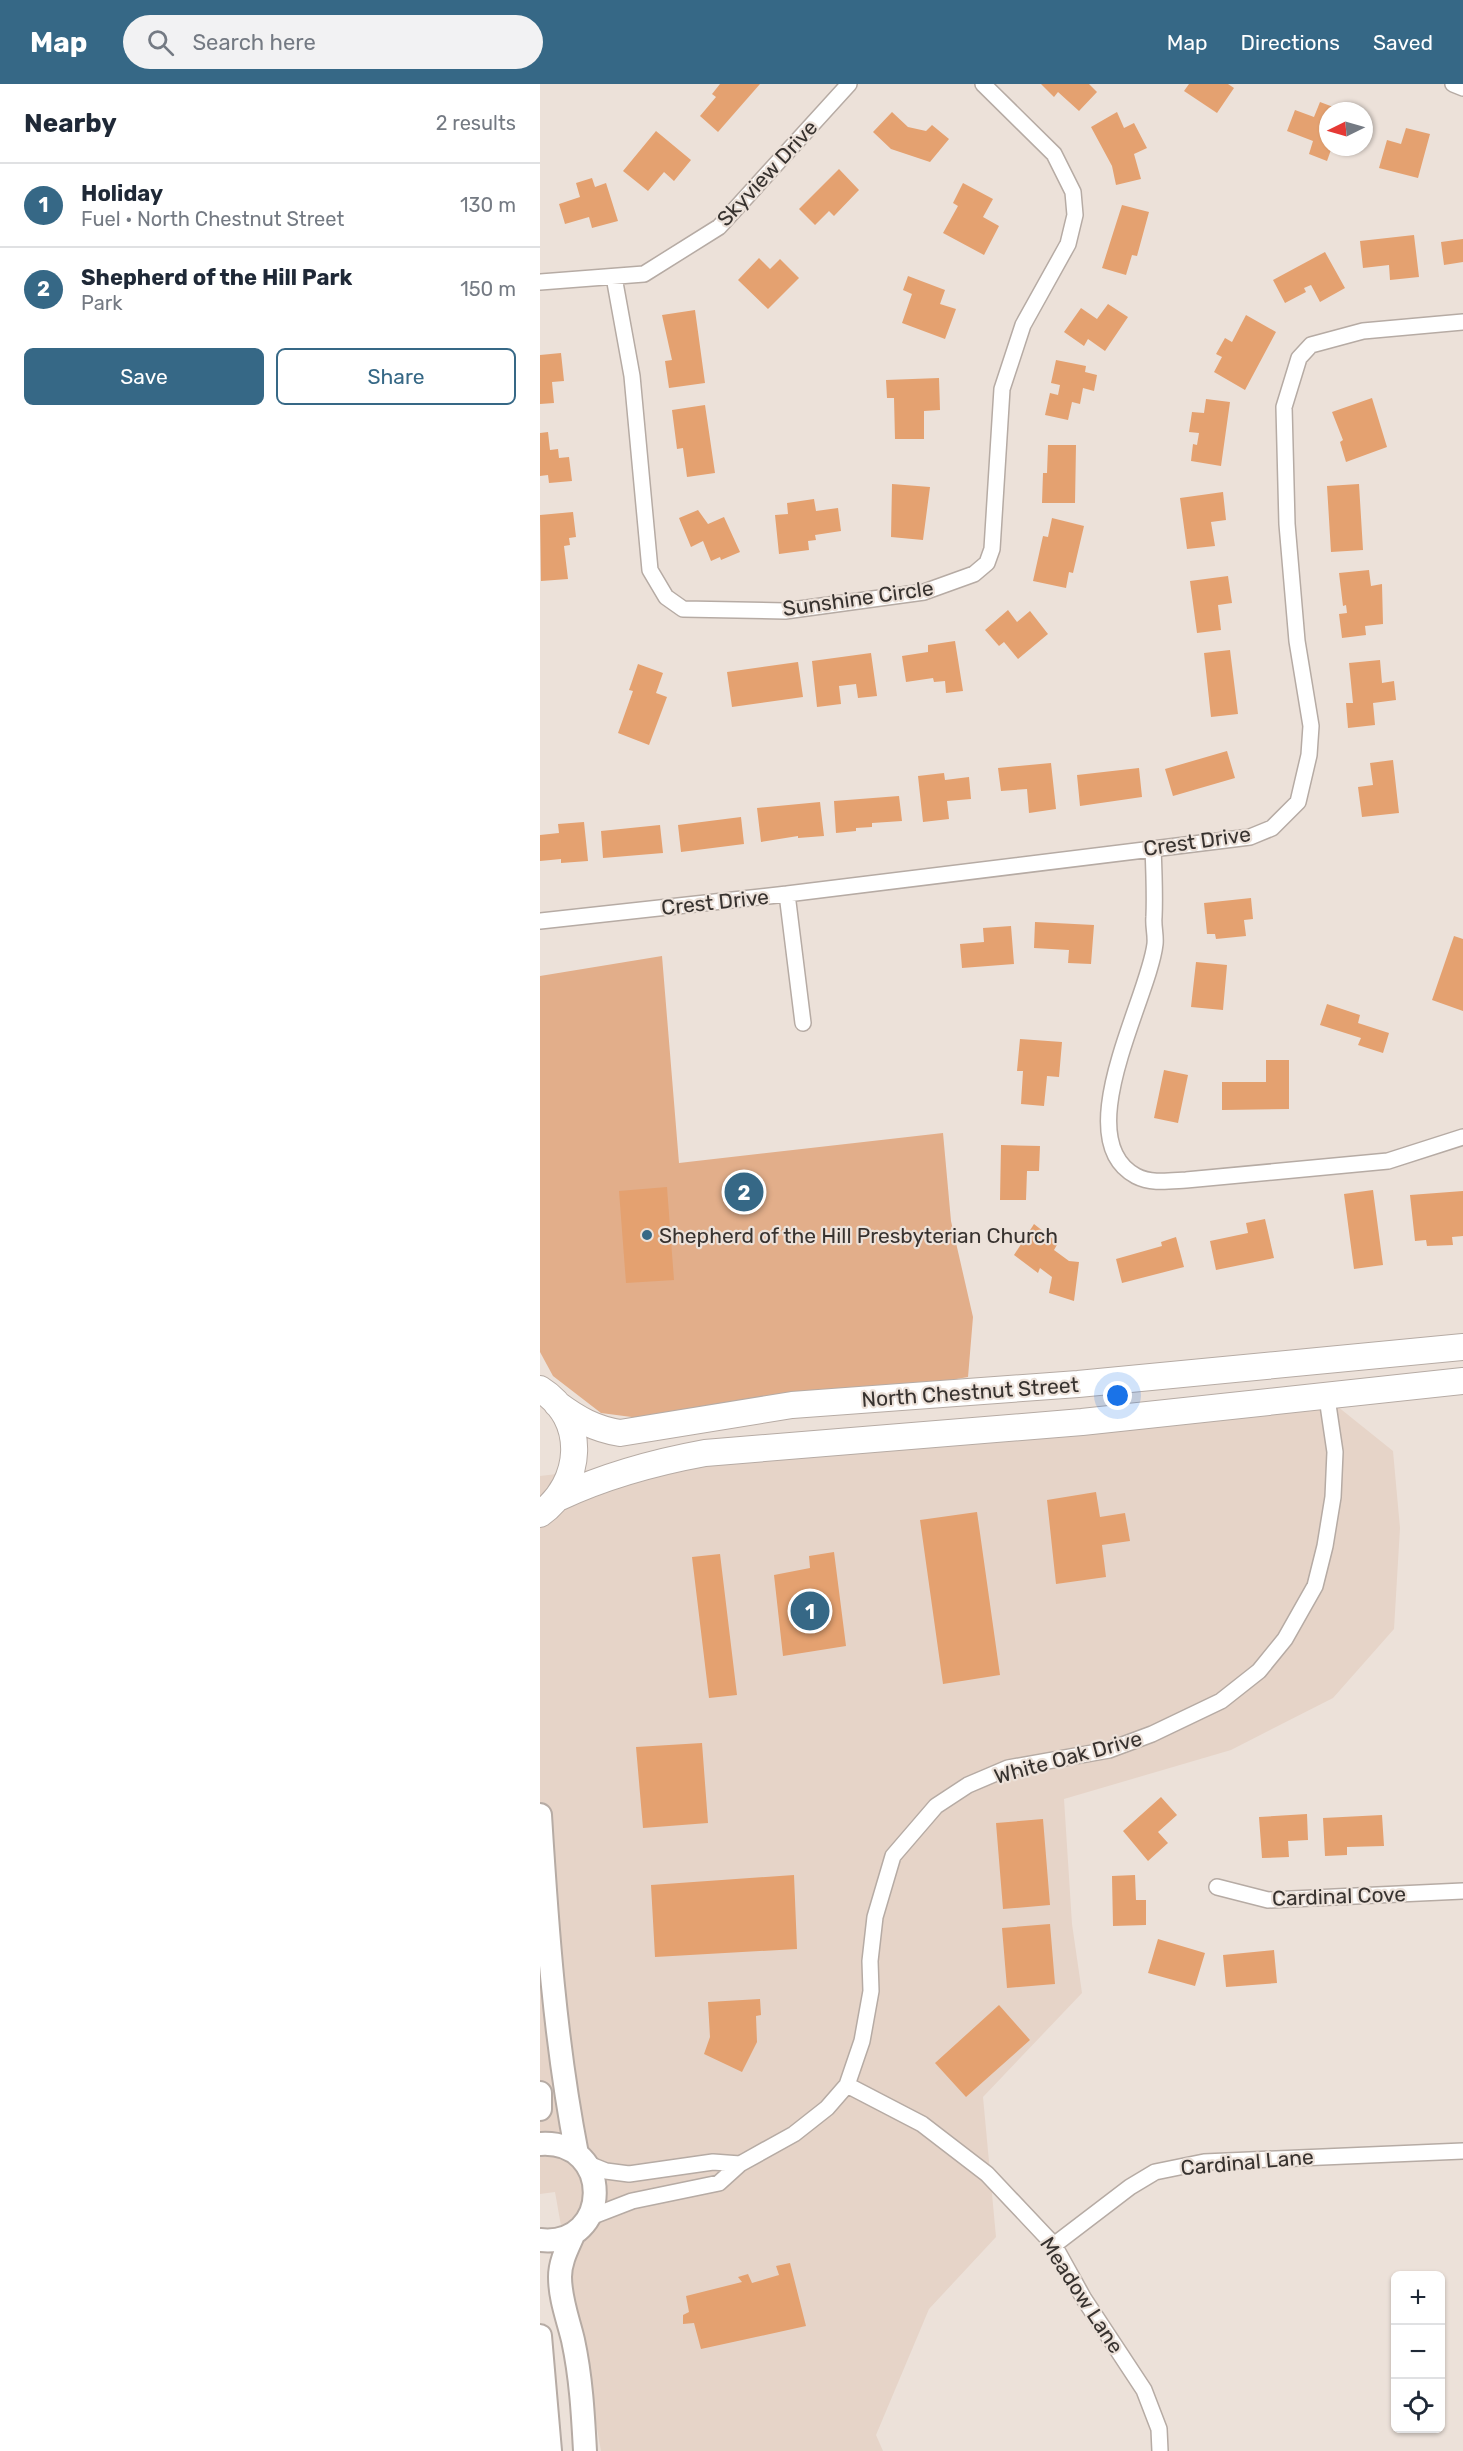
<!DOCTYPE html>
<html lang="en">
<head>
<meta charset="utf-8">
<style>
  :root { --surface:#fff; --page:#f2f2f3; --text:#1f2937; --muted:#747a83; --line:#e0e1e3; --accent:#366886 }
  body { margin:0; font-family:Rubik,sans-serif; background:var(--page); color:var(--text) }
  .controls { position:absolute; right:18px; bottom:18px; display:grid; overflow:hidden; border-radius:9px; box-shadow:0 2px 4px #0004 }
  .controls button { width:54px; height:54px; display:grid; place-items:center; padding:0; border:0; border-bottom:2px solid var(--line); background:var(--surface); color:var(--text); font:30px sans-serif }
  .compass { position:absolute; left:779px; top:18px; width:54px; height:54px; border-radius:50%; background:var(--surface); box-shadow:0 2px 4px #0004; rotate:265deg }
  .you { position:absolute; left:578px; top:1312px; width:21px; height:21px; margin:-15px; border:4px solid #fff; border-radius:50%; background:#1a73e8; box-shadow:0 0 0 9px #1a73e833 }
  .badge { display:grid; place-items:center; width:39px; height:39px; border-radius:50%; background:var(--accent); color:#fff; font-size:20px; font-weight:700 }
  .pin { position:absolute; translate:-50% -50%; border:3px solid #fff; box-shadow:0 2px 6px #0006 }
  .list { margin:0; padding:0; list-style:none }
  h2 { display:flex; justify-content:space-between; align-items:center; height:78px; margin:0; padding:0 24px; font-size:26px }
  h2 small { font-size:20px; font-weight:400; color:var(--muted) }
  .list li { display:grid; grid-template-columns:39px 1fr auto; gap:18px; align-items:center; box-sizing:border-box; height:84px; padding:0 24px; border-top:2px solid var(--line) }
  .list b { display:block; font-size:22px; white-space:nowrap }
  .list p { margin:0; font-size:20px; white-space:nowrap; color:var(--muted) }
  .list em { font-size:20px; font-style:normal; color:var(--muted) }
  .actions { display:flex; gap:12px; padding:18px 24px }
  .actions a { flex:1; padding:14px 0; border:2px solid var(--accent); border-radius:9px; text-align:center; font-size:21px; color:var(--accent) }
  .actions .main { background:var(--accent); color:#fff }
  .icon { flex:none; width:33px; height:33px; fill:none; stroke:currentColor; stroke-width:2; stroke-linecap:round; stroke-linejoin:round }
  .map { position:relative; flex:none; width:923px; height:2367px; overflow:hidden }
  header { display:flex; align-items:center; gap:36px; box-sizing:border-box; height:84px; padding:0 30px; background:var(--accent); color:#fff }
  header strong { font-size:28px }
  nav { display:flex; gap:33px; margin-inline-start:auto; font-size:21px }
  .search { width:420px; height:54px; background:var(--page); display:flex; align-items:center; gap:15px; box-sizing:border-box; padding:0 21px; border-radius:33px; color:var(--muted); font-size:22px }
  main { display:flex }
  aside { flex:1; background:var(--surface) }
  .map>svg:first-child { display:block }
</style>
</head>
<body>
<header>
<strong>Map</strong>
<div class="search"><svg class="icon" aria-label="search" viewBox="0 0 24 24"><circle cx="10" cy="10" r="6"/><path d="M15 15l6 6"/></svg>Search here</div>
<nav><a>Map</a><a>Directions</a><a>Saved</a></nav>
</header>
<main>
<aside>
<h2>Nearby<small>2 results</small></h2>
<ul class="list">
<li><span class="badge">1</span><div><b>Holiday</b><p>Fuel · North Chestnut Street</p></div><em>130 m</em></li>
<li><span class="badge">2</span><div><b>Shepherd of the Hill Park</b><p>Park</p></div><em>150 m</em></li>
</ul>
<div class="actions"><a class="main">Save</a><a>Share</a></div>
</aside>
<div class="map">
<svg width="923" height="2367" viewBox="0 0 923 2367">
  <rect width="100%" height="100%" fill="#ece1d9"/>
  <path fill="#e6d4c8" d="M 787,1314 L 853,1367 L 860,1444 L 854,1545 L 793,1614 L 691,1666 L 524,1715 L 532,1840 L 542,1909 L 443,2013 L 456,2153 L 389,2225 L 336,2351 L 343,2367 L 61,2367 L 15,2108 L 0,2110 L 0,1392 L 280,1359 Z"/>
  <path fill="#e2ae8a" d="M 122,872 L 139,1079 L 403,1049 L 411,1137 L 433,1233 L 428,1293 L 341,1308 L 218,1313 L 107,1335 L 61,1329 L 13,1292 L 0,1268 L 0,892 Z"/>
  <path fill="#e4a170" d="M 180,0 L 220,0 L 178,48 L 160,32 L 176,13 L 172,10 Z
    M 501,0 L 549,0 L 557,8 L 539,27 L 518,8 L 514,13 Z
    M 649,0 L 688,0 L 694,4 L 677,29 L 644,7 Z
    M 780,18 L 804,27 L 788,27 L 788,63 L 792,63 L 787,77 L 769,70 L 773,57 L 747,47 L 755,26 L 774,33 Z
    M 352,28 L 368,43 L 386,47 L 392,41 L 409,55 L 390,78 L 351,65 L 333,48 Z
    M 577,28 L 584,44 L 594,39 L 607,64 L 594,70 L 601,95 L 576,101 L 572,82 L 551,43 Z
    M 866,44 L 890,50 L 878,94 L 839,84 L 847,56 L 861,60 Z
    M 116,47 L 151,76 L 134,97 L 124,88 L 108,107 L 83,87 Z
    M 299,85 L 319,106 L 294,132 L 289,127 L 275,141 L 259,125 Z
    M 52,94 L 55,103 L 66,99 L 78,137 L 52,144 L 49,133 L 25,140 L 19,120 L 40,113 L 36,99 Z
    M 423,99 L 453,115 L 443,133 L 459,142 L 444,171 L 403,149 L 418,122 L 413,119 Z
    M 582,121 L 609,128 L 597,172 L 592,171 L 586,191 L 562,184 Z
    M 874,151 L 879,193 L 850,196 L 849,181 L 823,184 L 820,157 Z
    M 923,155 L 923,178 L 904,181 L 901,158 Z
    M 785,168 L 805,204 L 780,218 L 771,201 L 764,204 L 766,208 L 745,219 L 733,196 Z
    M 219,174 L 230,185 L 240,175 L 259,194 L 228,225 L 198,196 Z
    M 368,192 L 405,206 L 400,220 L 416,225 L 405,255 L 362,239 L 372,210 L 363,206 Z
    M 568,220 L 588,233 L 565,267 L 548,255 L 544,262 L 524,248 L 541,224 L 557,235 Z
    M 155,226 L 165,299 L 129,304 L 125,277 L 132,276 L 122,231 Z
    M 706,231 L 736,248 L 705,306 L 674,288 L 682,273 L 676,270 L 685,254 L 692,258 Z
    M 21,269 L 24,297 L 12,298 L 14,319 L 0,320 L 0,271 Z
    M 516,276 L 546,282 L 545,288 L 557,291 L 554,307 L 543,304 L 540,320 L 532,318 L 528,336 L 505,331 L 510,309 L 518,311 L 520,301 L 511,299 Z
    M 399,294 L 400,326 L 384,327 L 384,355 L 355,355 L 354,314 L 347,314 L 346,296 Z
    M 832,314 L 847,363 L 806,378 L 800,358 L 803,356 L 792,328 Z
    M 666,315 L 690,318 L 681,382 L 651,377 L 653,360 L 657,361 L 659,349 L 649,348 L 652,328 L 664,329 Z
    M 165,321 L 175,389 L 147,393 L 143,364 L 137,365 L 132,326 Z
    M 8,348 L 10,366 L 18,365 L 19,374 L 29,373 L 32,397 L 9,399 L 8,391 L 0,392 L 0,349 Z
    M 508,361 L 536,361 L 535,419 L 502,419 L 503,389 L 507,389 Z
    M 352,400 L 390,403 L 383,456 L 351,453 Z
    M 819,400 L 823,466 L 791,468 L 787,402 Z
    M 683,408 L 686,436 L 671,438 L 675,462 L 647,465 L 640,414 Z
    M 274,415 L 276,427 L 298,424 L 301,447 L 275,451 L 276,456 L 268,457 L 269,466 L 239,470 L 235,431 L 248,430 L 247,419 Z
    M 158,426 L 168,440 L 184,433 L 200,468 L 181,476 L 180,473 L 171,477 L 163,457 L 151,463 L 139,434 Z
    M 33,428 L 36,453 L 29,454 L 30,461 L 24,462 L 28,495 L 1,497 L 0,431 Z
    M 512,434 L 544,442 L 533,489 L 529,488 L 526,504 L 493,497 L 503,452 L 508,453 Z
    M 829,486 L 831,502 L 842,500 L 843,540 L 825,542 L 826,551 L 802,554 L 799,530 L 807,529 L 806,521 L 803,522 L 799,489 Z
    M 688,492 L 692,519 L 678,521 L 681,546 L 657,549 L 650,497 Z
    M 468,526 L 477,538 L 490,527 L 508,550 L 478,575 L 464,558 L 459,562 L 445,546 Z
    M 415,557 L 423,607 L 406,609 L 405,597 L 394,598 L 393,594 L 366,598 L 362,572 L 388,568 L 388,561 Z
    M 690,566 L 698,630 L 671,633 L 664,569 Z
    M 331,569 L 337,612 L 318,614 L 316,600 L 299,602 L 301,620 L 277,623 L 272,577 Z
    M 840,576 L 842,599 L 854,597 L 856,616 L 833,619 L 835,641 L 808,644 L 806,619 L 813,619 L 809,579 Z
    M 258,578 L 263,613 L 192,623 L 187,588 Z
    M 98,580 L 123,589 L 116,609 L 127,613 L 109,661 L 78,649 L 93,607 L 89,606 Z
    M 687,667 L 695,694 L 633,712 L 625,685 Z
    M 853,676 L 859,729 L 822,733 L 818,703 L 833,701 L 830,679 Z
    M 511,679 L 516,725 L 489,729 L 487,705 L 461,707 L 458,684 Z
    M 599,684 L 602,713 L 540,722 L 537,691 Z
    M 404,689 L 405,696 L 429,693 L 431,715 L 407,717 L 409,735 L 383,738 L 378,692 Z
    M 359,712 L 362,737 L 332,739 L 332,743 L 316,744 L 316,747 L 296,749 L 294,717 Z
    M 280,718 L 284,752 L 258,754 L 258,752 L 221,758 L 217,724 Z
    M 201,733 L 204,760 L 141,768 L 138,741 Z
    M 44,738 L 48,777 L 21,779 L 21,775 L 0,777 L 0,751 L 19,749 L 18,740 Z
    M 120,741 L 123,769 L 63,774 L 61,747 Z
    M 711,814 L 713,835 L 704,836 L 706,852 L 676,855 L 675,850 L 667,850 L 664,819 Z
    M 495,838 L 554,841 L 551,880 L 528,879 L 529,866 L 494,864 Z
    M 471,842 L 474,880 L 422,884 L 420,860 L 444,858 L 443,844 Z
    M 914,852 L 923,855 L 923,927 L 892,916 Z
    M 656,878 L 687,881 L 683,926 L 651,923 Z
    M 787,920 L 820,931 L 818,939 L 849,949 L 843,969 L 818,961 L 821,954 L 780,941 Z
    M 480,955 L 522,958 L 519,993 L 507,992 L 504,1022 L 481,1020 L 483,987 L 477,987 Z
    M 726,976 L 749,976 L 749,1025 L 682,1026 L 682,998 L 726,998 Z
    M 624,986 L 648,991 L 638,1039 L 614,1034 Z
    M 461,1061 L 500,1062 L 499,1087 L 487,1087 L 486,1116 L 460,1116 Z
    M 127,1103 L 134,1196 L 86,1199 L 79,1107 Z
    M 833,1106 L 843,1181 L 814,1185 L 804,1110 Z
    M 923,1107 L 923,1152 L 912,1153 L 913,1161 L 887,1162 L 886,1156 L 875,1157 L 870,1111 Z
    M 725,1135 L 734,1174 L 676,1186 L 670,1157 L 708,1149 L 706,1139 Z
    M 494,1140 L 518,1159 L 514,1166 L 529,1177 L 539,1178 L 534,1217 L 509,1209 L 512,1193 L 500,1184 L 498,1189 L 474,1171 Z
    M 636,1153 L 644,1183 L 582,1199 L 576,1175 L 622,1162 L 621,1158 Z
    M 556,1408 L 560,1433 L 585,1429 L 590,1457 L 562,1461 L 566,1493 L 516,1500 L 507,1416 Z
    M 437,1428 L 460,1591 L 403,1600 L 380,1436 Z
    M 294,1468 L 306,1562 L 243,1572 L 234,1491 L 270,1484 L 269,1472 Z
    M 180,1470 L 197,1611 L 169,1614 L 152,1473 Z
    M 162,1659 L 168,1739 L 103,1744 L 96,1663 Z
    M 621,1713 L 637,1731 L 618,1748 L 628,1759 L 608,1777 L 583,1747 Z
    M 767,1730 L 768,1756 L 748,1757 L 749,1773 L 722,1774 L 719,1733 Z
    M 842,1731 L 844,1762 L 807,1763 L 807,1771 L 785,1772 L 783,1734 Z
    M 503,1735 L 510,1821 L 463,1825 L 456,1739 Z
    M 254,1791 L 257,1865 L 115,1873 L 111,1801 Z
    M 595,1791 L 596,1816 L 606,1816 L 606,1841 L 573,1842 L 572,1792 Z
    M 510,1840 L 515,1900 L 467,1904 L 462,1844 Z
    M 618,1855 L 665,1869 L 655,1902 L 608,1889 Z
    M 734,1866 L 737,1899 L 686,1903 L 683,1871 Z
    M 220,1915 L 221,1931 L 216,1932 L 217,1958 L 202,1988 L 164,1970 L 170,1953 L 168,1918 Z
    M 459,1921 L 490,1956 L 426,2013 L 395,1979 Z
    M 250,2179 L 266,2242 L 161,2265 L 154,2239 L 143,2240 L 143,2231 L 149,2228 L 146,2212 L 202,2198 L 198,2193 L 208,2190 L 212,2199 L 239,2191 L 236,2182 Z"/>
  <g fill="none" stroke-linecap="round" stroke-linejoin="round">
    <g stroke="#b6aba4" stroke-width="18">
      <path id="street" d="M 913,0 L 923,4
        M 74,193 L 92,292 L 110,486 L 126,513 L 143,525 L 245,527 L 384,508 L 434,490 L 447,479 L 452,465 L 462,305 L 483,241 L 528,160 L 535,131 L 533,108 L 514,70 L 443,0
        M 0,198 L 104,190 L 179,143 L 309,0
        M 613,764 C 614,787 615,810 614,833 C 613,842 616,851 615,860 C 609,914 527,1055 596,1092 C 611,1100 629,1097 646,1096 L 848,1077 L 923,1053
        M 247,810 L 263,939
        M 0,837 L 247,810 L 710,753 L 732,744 L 758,718 L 769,671 L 771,642 L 757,557 L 747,440 L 744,323 L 759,274 L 771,261 L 823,247 L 923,238
        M 677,1803 L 728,1816 L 923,1807
        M 307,2001 L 382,2040 L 447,2090 L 514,2161 L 544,2215 L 604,2306 L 619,2345 L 620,2367
        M 46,2079 L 66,2087 L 89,2090 L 173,2078 L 200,2080
        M 48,2134 L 92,2117 L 179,2099 L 200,2080 L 254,2050 L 287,2024 L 307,2001 L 322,1957 L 331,1907 L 330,1877 L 335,1833 L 353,1772 L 396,1722 L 428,1701 L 468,1684 L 569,1666 L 612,1650 L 681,1617 L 719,1587 L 745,1555 L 775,1502 L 785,1462 L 793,1413 L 795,1368 L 787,1314
        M 514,2161 L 590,2103 L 615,2088 L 664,2078 L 923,2067"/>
    </g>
    <g stroke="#b6aba4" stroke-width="26">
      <path id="secondary" d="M 0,1731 C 7,1844 15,1958 37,2070
        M 0,2009 L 0,2025
        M 0,2060 C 74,2055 72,2164 0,2156
        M 34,2149 C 28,2163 20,2177 20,2193 C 20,2215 28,2235 33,2256 C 41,2293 43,2330 45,2367
        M 0,2252 L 10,2367"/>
    </g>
    <g stroke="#b6aba4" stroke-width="28">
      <path id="primary" d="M 0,1305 C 48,1335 43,1399 0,1430
        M 17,1320 C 37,1335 55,1345 80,1349 L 252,1321 L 538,1300 L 923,1263
        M 20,1413 C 65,1392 116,1378 165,1369 L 542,1338 L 923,1297"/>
    </g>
    <use href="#street" stroke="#fff" stroke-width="15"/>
    <use href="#secondary" stroke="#fff" stroke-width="22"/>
    <use href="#primary" stroke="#fff" stroke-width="26"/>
  </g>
  <circle fill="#366886" stroke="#ece1d9" stroke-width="2" cx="107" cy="1151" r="6"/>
  <g text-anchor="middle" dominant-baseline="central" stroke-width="4.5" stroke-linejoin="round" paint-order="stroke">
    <g font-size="21" fill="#37322f" stroke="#ece1d9">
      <text transform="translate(227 89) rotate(-47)">Skyview Drive</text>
      <text transform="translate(318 514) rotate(-8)">Sunshine Circle</text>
      <text transform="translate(657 757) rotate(-8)">Crest Drive</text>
      <text transform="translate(175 818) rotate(-6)">Crest Drive</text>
      <text transform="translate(430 1308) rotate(-4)">North Chestnut Street</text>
      <text transform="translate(528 1673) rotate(-15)">White Oak Drive</text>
      <text transform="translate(799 1812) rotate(-2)">Cardinal Cove</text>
      <text transform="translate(707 2078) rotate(-5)">Cardinal Lane</text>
      <text transform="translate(542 2211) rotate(57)">Meadow Lane</text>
    </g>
    <g font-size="21" fill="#37322f" stroke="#ece1d9" text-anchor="start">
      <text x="119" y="1151">Shepherd of the Hill Presbyterian Church</text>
    </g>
  </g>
</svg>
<div class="controls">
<button>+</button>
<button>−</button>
<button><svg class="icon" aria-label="locate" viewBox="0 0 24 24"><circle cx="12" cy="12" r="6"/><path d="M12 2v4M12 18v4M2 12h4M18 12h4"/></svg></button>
</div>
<svg class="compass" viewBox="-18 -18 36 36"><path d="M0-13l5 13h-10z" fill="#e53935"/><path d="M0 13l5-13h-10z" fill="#747a83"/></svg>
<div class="you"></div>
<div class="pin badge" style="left:270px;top:1527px">1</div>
<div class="pin badge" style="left:204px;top:1108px">2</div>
</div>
</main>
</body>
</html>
